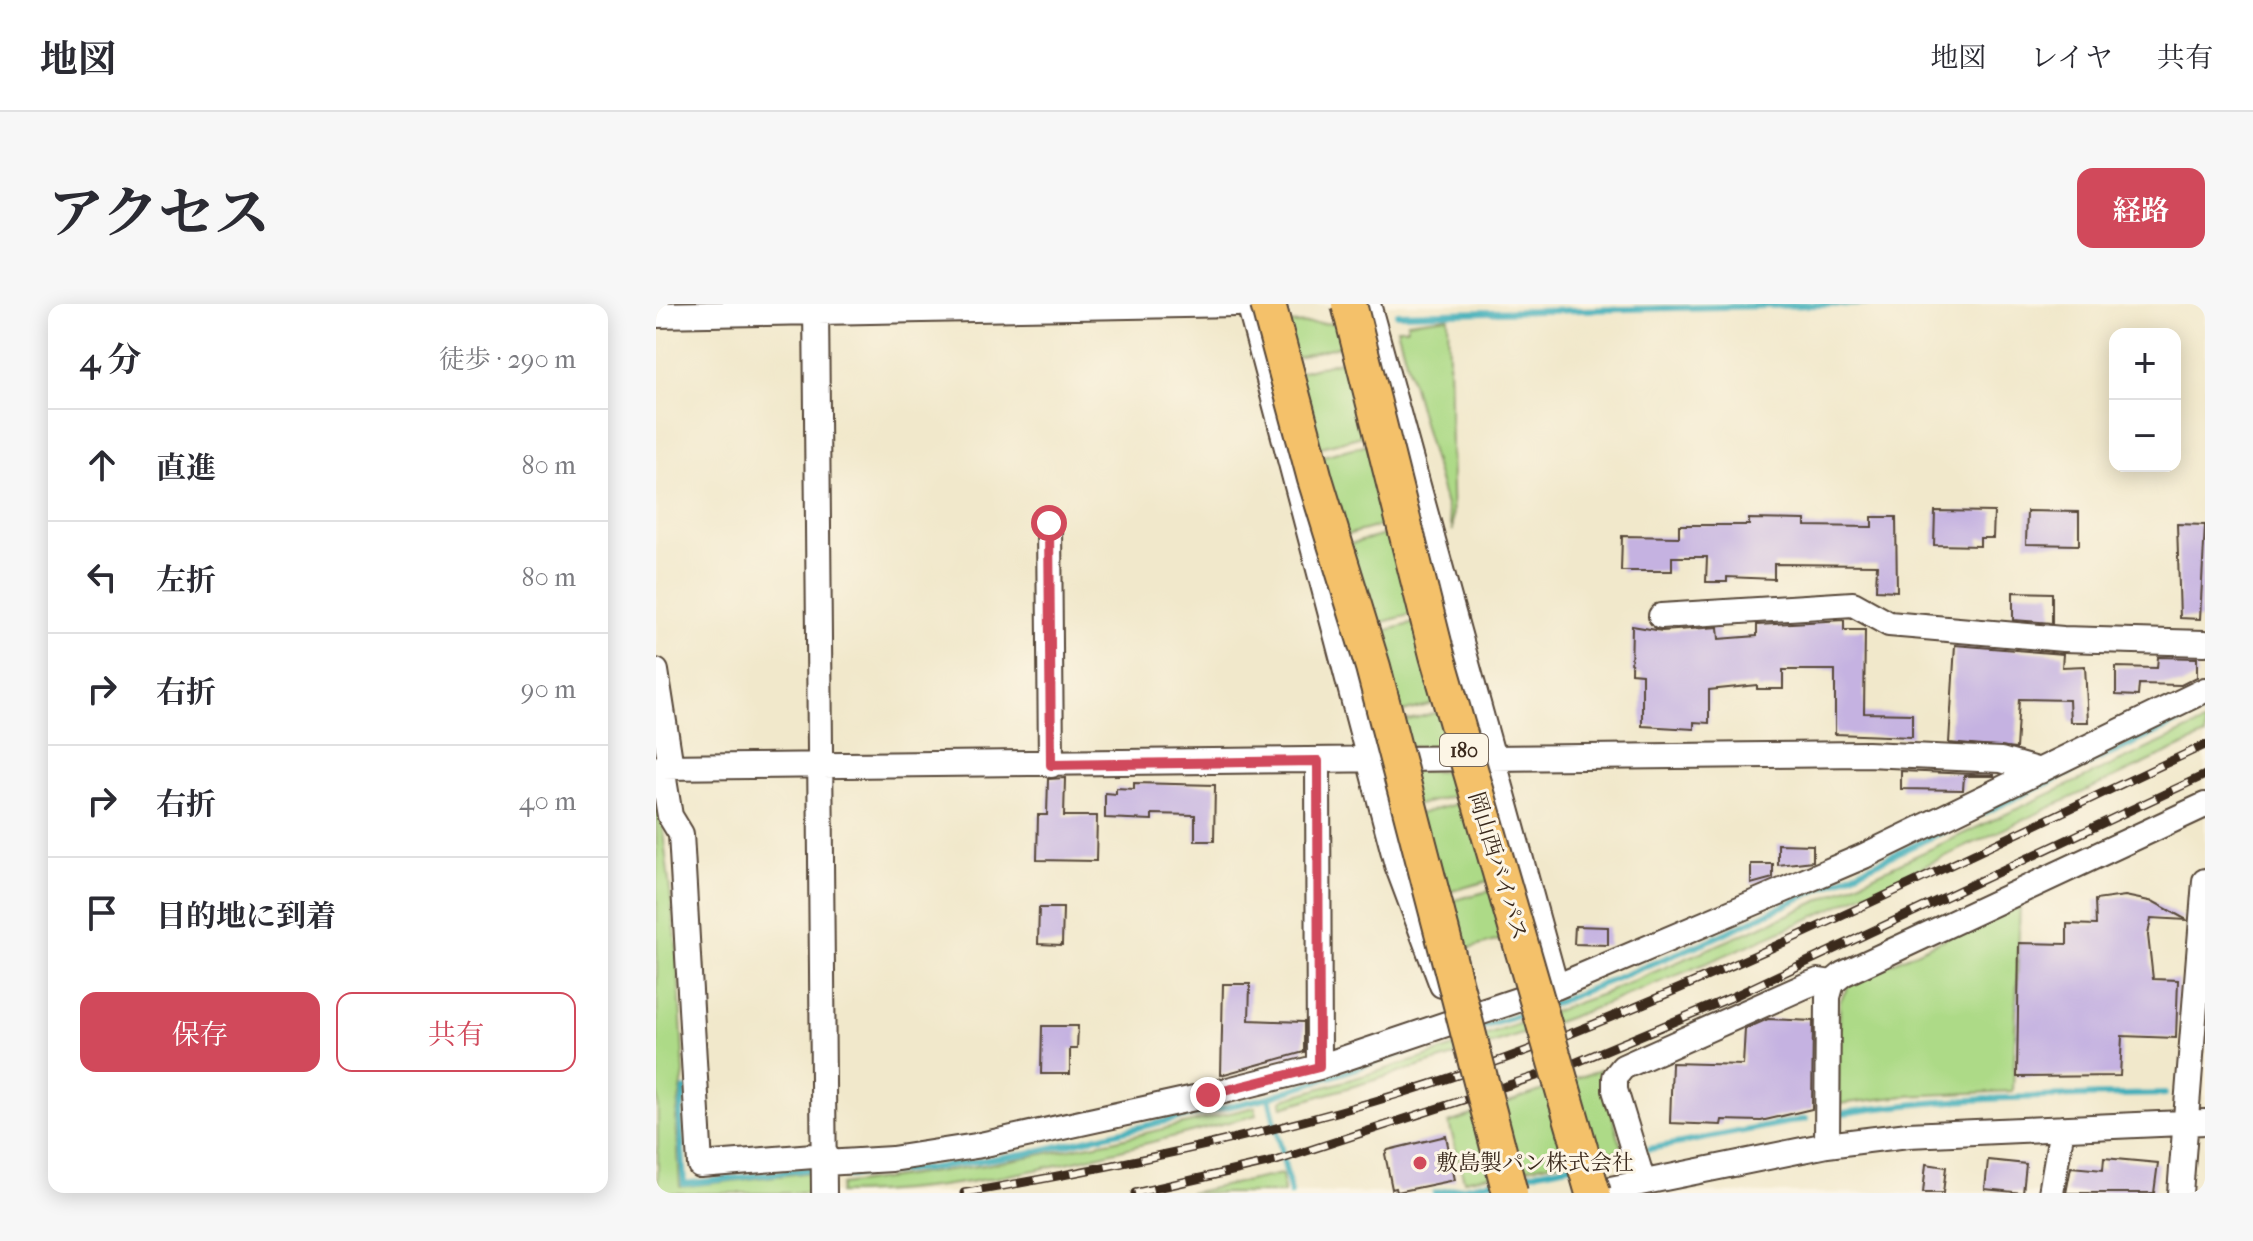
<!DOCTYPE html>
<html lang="ja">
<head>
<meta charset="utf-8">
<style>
  :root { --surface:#fff; --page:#f7f7f7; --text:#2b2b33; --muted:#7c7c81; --line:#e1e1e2; --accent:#d1495b }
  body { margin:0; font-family:"IM FELL French Canon","Noto Serif JP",serif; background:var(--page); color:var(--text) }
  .controls { position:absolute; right:24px; top:24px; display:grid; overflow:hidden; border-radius:16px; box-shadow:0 4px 20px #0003 }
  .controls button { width:72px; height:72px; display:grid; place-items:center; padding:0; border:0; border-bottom:2px solid var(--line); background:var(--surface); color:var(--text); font:40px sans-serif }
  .stop { position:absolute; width:24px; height:24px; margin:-18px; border:6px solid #d1495b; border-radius:50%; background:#fff }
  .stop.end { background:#d1495b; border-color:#fff; box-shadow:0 2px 8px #0008 }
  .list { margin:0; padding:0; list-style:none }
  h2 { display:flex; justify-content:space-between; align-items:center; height:104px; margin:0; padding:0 32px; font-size:34px }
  h2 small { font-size:26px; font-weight:400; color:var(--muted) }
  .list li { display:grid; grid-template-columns:52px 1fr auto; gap:24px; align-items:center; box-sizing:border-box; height:112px; padding:0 32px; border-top:2px solid var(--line) }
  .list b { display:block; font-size:30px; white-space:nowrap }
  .list em { font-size:26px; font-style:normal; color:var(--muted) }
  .actions { display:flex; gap:16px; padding:24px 32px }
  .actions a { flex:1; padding:18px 0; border:2px solid var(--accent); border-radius:16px; text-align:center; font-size:28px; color:var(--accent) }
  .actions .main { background:var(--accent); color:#fff }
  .icon { flex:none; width:44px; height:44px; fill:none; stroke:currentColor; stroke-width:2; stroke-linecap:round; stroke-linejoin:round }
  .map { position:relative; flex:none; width:1549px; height:889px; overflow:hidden; border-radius:16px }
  header { display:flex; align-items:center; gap:48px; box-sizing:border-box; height:112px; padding:0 40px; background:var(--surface); border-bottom:2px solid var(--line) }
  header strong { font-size:38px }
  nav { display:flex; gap:44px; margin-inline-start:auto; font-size:28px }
  .intro { display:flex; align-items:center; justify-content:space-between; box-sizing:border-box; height:192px; padding:0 48px }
  h1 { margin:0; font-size:56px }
  .button { padding:20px 36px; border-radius:16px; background:var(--accent); color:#fff; font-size:28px; font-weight:700 }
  main { display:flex; gap:48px; padding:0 48px }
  aside { flex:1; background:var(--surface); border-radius:16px; box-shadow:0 4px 20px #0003 }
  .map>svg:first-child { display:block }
</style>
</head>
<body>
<header>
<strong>地図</strong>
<nav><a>地図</a><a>レイヤ</a><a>共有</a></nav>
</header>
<div class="intro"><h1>アクセス</h1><a class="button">経路</a></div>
<main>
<aside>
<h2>4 分<small>徒歩 · 290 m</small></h2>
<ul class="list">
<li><svg class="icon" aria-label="ahead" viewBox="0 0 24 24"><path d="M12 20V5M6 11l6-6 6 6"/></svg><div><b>直進</b></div><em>80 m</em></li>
<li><svg class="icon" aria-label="left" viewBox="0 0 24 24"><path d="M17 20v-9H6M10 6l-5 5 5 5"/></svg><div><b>左折</b></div><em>80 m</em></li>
<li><svg class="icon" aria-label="right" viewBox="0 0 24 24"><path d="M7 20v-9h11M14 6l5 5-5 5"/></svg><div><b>右折</b></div><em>90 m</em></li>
<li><svg class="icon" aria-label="right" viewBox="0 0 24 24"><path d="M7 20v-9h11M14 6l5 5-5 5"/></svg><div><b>右折</b></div><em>40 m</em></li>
<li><svg class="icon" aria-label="arrive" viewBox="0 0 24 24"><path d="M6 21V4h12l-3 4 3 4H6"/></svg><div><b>目的地に到着</b></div></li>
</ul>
<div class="actions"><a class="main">保存</a><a>共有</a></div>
</aside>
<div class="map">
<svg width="1549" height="889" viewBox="0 0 1549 889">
  <rect width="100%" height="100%" fill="#fcf5e5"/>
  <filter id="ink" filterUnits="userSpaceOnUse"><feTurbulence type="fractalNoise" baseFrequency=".0125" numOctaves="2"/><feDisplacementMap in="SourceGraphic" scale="16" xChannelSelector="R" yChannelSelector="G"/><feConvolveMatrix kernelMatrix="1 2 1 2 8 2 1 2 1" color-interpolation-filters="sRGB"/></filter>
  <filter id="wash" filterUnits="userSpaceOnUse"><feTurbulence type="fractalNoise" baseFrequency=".006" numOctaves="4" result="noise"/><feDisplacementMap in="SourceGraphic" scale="32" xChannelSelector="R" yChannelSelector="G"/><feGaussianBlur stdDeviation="1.8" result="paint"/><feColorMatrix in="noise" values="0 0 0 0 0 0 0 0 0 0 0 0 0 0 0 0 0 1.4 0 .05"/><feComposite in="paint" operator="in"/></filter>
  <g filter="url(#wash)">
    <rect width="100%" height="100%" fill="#f1e8cb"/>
    <path fill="#adda87" stroke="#748252" stroke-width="2" fill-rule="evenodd" d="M 792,13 L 797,227 L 741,24 L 751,24 L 752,18 Z
      M 705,19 L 709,35 L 614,60 L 604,20 Z
      M 714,49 L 818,425 L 813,439 L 801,443 L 727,443 L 714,430 L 617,75 ZM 732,125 L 734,134 L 641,159 L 639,150 ZM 753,214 L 756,224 L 666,247 L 664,238 ZM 776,305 L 778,314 L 694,336 L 692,327 ZM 799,394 L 801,403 L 719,425 L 717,416 Z
      M 1549,418 L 1549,432 C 1343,525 1140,628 928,708 C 830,745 728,773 627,803 L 626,797 L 631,794 L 764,755 L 949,689 L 1134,610 Z
      M 728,466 L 828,469 L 875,627 L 780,654 L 724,474 ZM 824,485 L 826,493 L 744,515 L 742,506 ZM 850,572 L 852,582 L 765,605 L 763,596 Z
      M 0,468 L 21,645 L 28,769 L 20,814 L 24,883 L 157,868 L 158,889 L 2,889 Z
      M 1364,599 L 1357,787 L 1249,792 L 1182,800 L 1184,697 L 1194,679 Z
      M 944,766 L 966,846 L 808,876 L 793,819 Z
      M 599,803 L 601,811 C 464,845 325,889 183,889 L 185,881 L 329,861 L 456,837 Z
      M 626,870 L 628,889 L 533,889 Z"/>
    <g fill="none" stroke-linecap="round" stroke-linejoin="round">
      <path stroke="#3fafba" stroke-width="6" d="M 741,10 L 1210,0
        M 892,702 L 1052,637 L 1549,406
        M 824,724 L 874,708
        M 29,785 L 24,813 L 28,880 L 161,864
        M 613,793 L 635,889
        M 1188,809 C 1295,792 1401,793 1509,790
        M 993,845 L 1150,815
        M 940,856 L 968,850
        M 175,869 L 189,872 L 269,865 L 373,849 L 613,793 L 802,731
        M 862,872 L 917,861
        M 779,889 L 839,877"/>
    </g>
    <g id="blocks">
      <path fill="#c5b2e1" d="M 1279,207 L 1338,208 L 1337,234 L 1324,234 L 1324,242 L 1278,241 Z
        M 1371,207 L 1423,208 L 1423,241 L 1370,240 Z
        M 1216,213 L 1240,213 L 1241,287 L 1220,286 L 1221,261 L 1118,260 L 1118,275 L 1071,273 L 1071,278 L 1050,278 L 1051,253 L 1016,253 L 1016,267 L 965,267 L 966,232 L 1023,233 L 1023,221 L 1093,221 L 1093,215 L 1149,216 L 1149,222 L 1216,223 Z
        M 1521,220 L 1549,221 L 1544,315 L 1524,314 Z
        M 1357,288 L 1396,289 L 1396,319 L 1357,316 Z
        M 1188,316 L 1188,326 L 1209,326 L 1208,409 L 1256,410 L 1256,433 L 1179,430 L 1179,366 L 1127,366 L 1127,385 L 1101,385 L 1101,381 L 1053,386 L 1053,419 L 1038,418 L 1038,425 L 986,422 L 986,370 L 975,369 L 976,322 L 1006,327 L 1062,323 L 1063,335 L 1101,332 L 1101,321 Z
        M 1299,341 L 1407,350 L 1406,363 L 1429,362 L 1432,418 L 1414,418 L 1413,396 L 1363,395 L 1360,445 L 1293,439 Z
        M 1502,353 L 1541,354 L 1541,373 L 1525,381 L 1483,380 L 1482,392 L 1460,391 L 1460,363 L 1501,364 Z
        M 1245,467 L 1338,471 L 1338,472 L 1308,472 L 1307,486 L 1245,485 Z
        M 409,474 L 408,512 L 441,512 L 440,557 L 381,556 L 382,511 L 391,511 L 392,475 Z
        M 478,479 L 559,481 L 558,537 L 539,537 L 539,511 L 496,510 L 496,516 L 449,514 L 449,489 L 460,490 L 460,484 L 478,485 Z
        M 1122,540 L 1157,541 L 1157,557 L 1122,561 Z
        M 1095,560 L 1117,560 L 1117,574 L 1095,580 Z
        M 1469,592 L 1498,598 L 1531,616 L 1495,614 L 1492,631 L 1497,675 L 1522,676 L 1520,734 L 1466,732 L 1464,772 L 1361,773 L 1363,639 L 1411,640 L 1411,620 L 1440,621 L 1439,596 Z
        M 383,604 L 407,604 L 406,641 L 382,640 Z
        M 919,622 L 952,623 L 952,641 L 918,640 Z
        M 567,680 L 594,680 L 593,716 L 648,718 L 648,748 L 565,771 Z
        M 1112,715 L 1157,717 L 1156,805 L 1105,817 L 1066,816 L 1065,821 L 1014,819 L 1016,759 L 1087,761 L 1089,725 Z
        M 386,722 L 422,722 L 421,745 L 414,745 L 414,770 L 385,770 Z
        M 790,832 L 799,876 L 741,888 L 740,884 L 736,885 L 729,850 L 732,846 Z
        M 1448,854 L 1502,859 L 1498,889 L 1410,889 L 1415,863 L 1447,866 Z
        M 1332,856 L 1370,860 L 1367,889 L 1329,885 Z
        M 1270,860 L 1290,863 L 1287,889 L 1267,889 Z"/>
    </g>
  </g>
  <g filter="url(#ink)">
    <use href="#blocks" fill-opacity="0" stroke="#564638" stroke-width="2"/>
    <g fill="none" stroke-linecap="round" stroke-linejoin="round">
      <g stroke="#564638" stroke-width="28">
        <path id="minor" d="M 160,0 L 168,889
          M 593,0 L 741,561 L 786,681
          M 712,0 L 900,683
          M 0,11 L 581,0
          M 393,219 L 395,461
          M 1005,312 L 1197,300 L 1233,320 L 1407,335 L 1549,339
          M 0,367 L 15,463
          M 662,457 L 663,763
          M 1171,841 L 1172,693 L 1176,679 L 1187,670 L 1549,501
          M 170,851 L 44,861 L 25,530 L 14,512 L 6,463 L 1211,450 L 1345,456 L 1384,467
          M 169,859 L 236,855 L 320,842 L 552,791 L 663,763 L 900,683 L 1208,552 L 1549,386
          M 987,878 L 959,786 L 959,773 L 967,763 L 1149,682 L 1162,677 L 1176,679
          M 935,889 L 1171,841 L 1252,831 L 1549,818
          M 1395,889 L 1406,824
          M 1524,889 L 1549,577"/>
      </g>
      <use href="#minor" stroke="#fff" stroke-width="24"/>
      <g stroke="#3b2a1e" stroke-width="9">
        <path id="rail" d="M 308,889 C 510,854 715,809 906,733 C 1125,646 1336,540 1549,441
          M 479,889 L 620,857 L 914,761 L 1074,694 L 1549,471"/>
      </g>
      <use href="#rail" stroke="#fcf5e5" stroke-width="6" stroke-dasharray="18" stroke-linecap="butt"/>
      <g stroke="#564638" stroke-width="38" stroke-linecap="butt">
        <path id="highway-bridge" d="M 612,0 L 659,175 L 717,363 L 854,889
          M 693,0 L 781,351 L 937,889"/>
      </g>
      <use href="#highway-bridge" stroke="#f4c16b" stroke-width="34"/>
    </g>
  </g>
  <g fill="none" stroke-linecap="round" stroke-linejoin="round" filter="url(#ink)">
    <path stroke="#d1495b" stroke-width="10" d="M 393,219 L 395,461 L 662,457 L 663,763 L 552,791"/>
  </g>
  <circle fill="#d1495b" stroke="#fcf5e5" stroke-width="3" cx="764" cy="859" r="8"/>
  <g text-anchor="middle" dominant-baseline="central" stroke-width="6" stroke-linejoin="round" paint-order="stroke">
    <rect fill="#fcf5e5" stroke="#75675a" stroke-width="2" x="784" y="430" width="48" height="32" rx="6"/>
    <g font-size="20" font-weight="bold" fill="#3b2a1e">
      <text x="808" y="446">180</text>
    </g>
    <g font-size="22" fill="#3b2a1e" stroke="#fcf5e5">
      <text transform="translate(842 562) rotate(73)">岡山西バイパス</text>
    </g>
    <g font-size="22" fill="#3b2a1e" stroke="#fcf5e5" text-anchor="start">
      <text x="780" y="859">敷島製パン株式会社</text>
    </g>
  </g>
</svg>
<div class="controls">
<button>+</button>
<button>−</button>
</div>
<div class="stop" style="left:393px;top:219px"></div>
<div class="stop end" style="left:552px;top:791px"></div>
</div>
</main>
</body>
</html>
